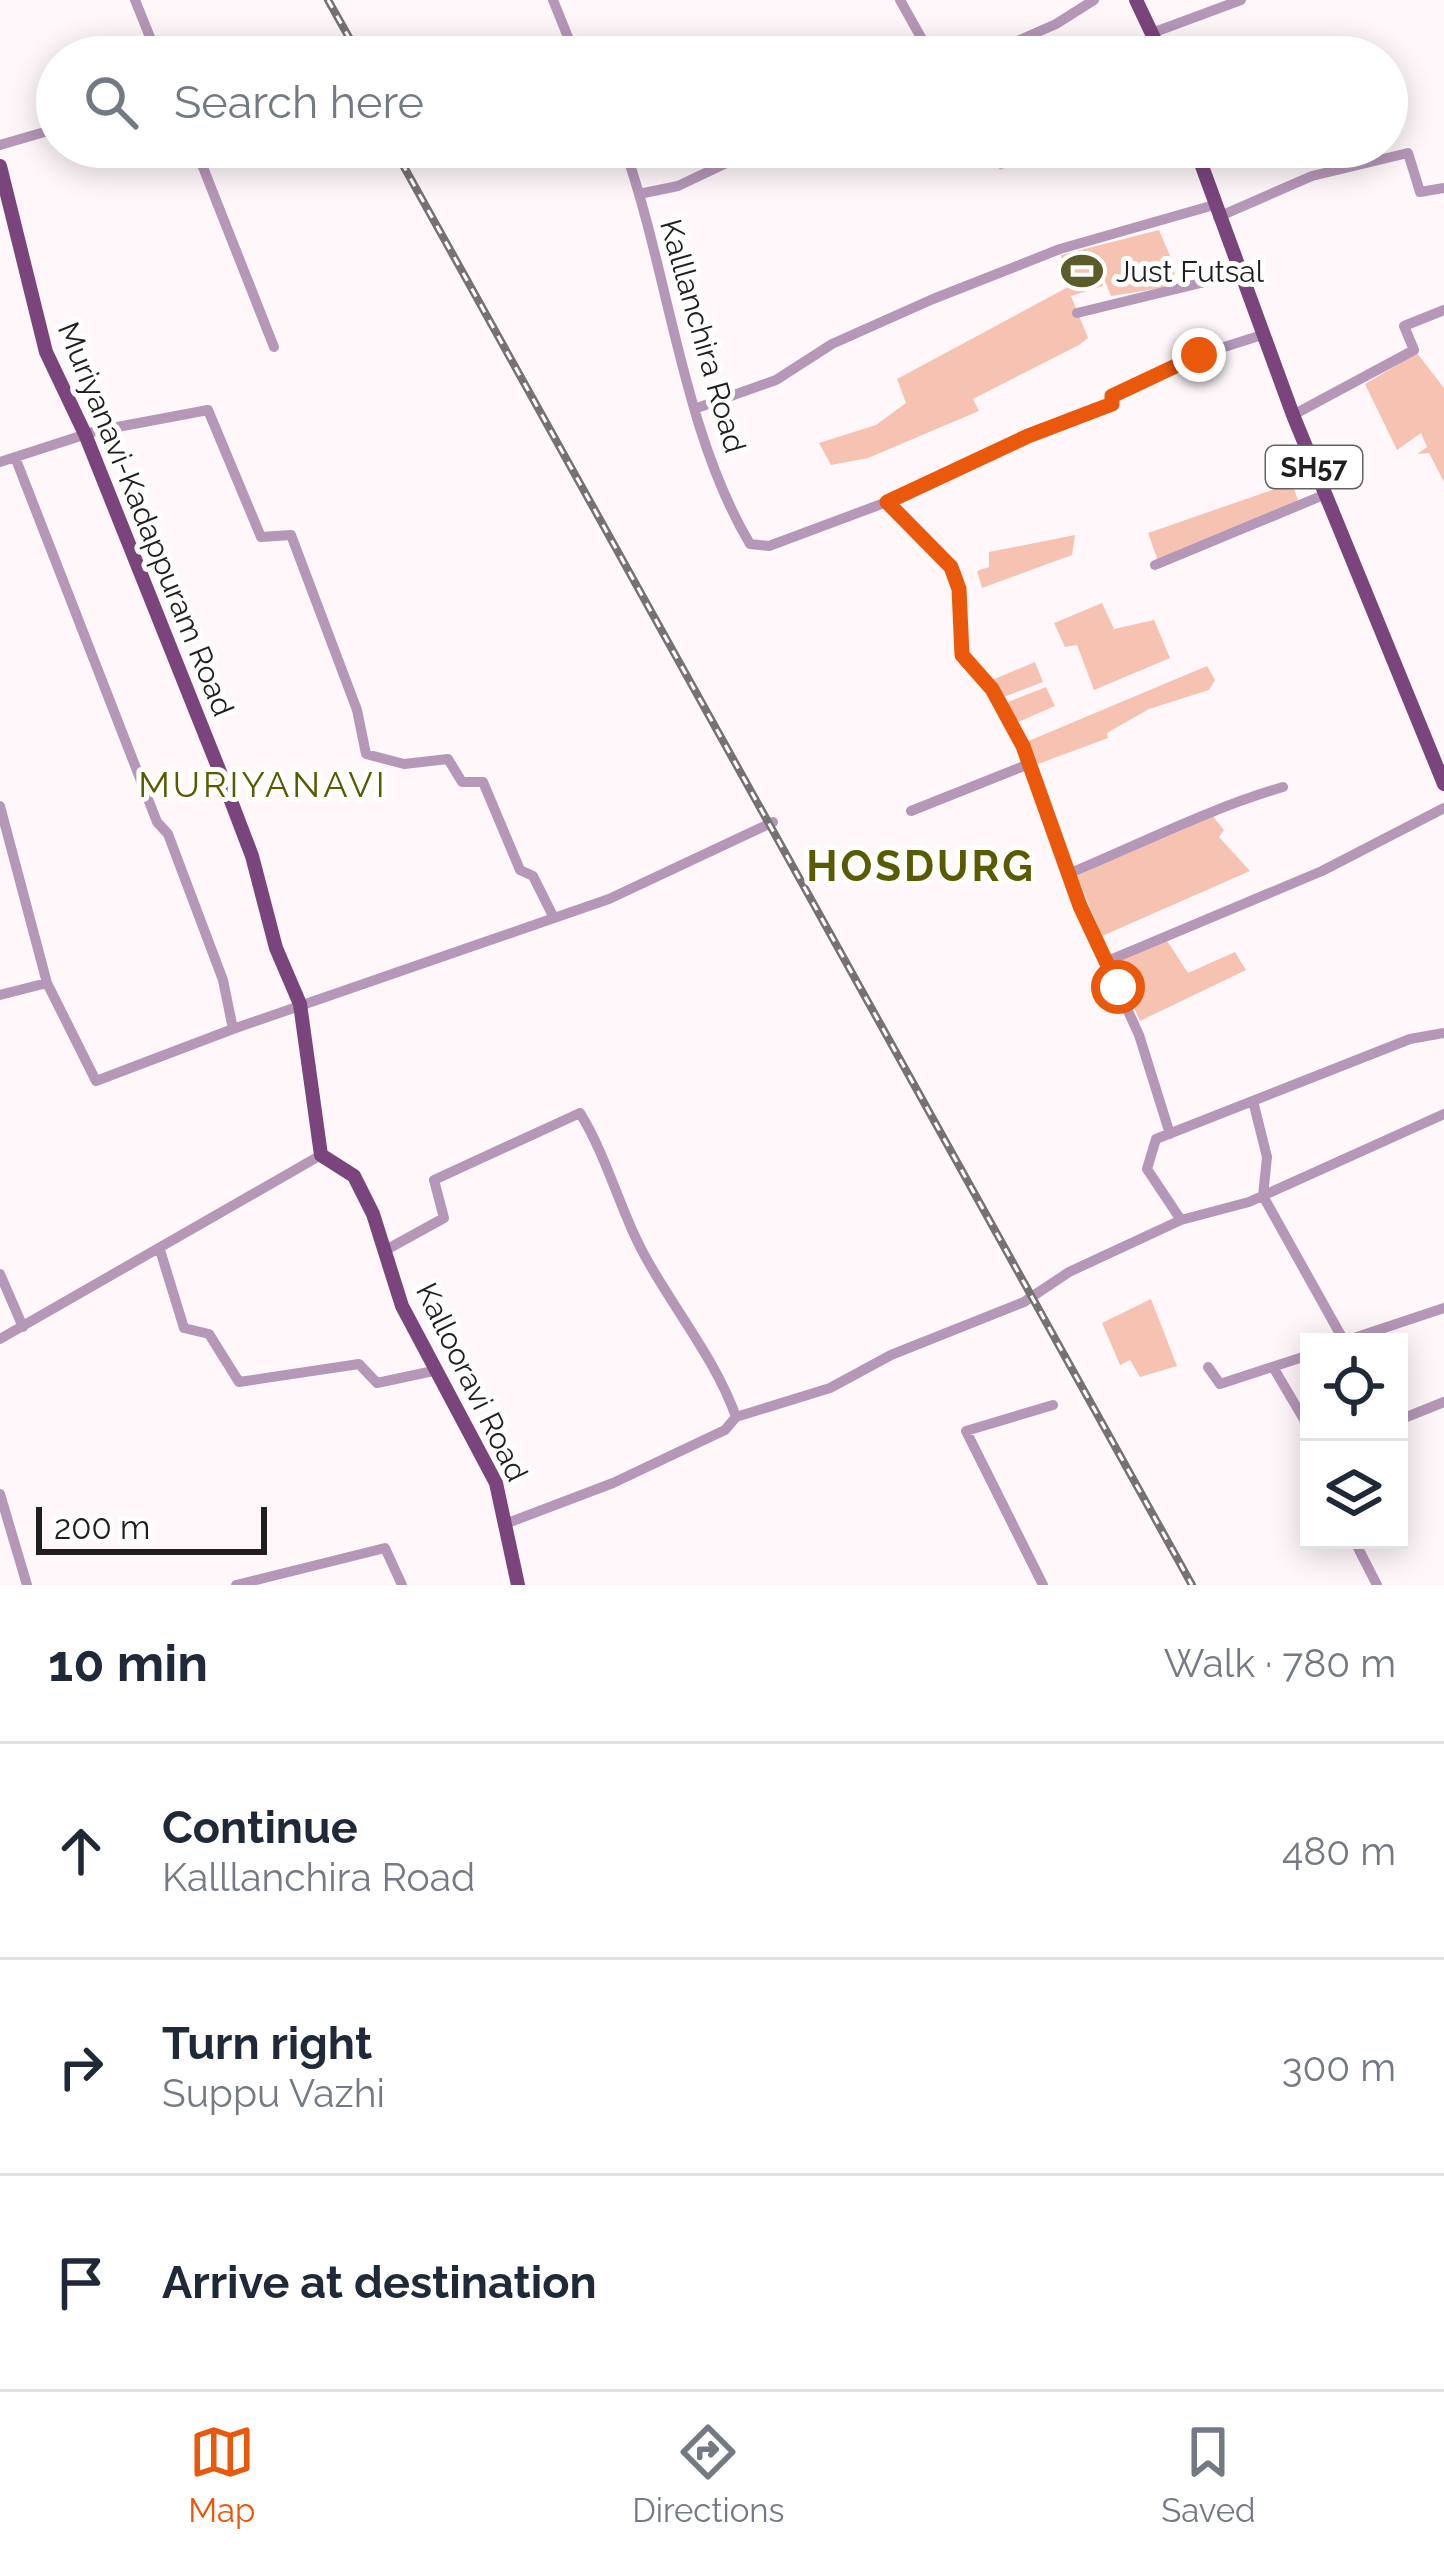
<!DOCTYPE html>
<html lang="en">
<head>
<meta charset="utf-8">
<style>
  :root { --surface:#fff; --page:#f6f6f7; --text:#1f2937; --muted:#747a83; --line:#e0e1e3; --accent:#ea580c }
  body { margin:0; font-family:Raleway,sans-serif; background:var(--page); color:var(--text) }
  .controls { position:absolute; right:36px; bottom:36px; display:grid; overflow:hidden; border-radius:0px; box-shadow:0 6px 30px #0003 }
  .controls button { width:108px; height:108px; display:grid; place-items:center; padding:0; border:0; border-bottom:3px solid var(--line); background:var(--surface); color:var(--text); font:60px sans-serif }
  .scale { position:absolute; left:36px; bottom:30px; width:231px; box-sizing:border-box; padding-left:12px; border:6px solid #211e1f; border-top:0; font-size:33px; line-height:42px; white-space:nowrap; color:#211e1f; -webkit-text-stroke:9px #fff; paint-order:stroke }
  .stop { position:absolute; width:36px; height:36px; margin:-27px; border:9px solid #ea580c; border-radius:50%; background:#fff }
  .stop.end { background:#ea580c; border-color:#fff; box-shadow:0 3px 12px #0008 }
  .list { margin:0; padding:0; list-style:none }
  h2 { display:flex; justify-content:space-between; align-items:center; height:156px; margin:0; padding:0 48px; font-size:51px }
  h2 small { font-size:39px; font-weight:400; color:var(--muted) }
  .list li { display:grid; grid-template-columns:78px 1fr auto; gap:36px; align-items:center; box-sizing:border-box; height:216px; padding:0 48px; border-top:3px solid var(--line) }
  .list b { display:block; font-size:45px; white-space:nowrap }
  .list p { margin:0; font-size:39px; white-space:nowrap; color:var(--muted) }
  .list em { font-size:39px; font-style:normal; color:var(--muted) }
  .icon { flex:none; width:66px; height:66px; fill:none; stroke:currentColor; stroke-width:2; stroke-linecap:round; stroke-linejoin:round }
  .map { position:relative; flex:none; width:1444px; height:1585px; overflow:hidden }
  .search { position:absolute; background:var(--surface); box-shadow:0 6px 30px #0003; left:36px; right:36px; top:36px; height:132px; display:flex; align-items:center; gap:30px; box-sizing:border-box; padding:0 42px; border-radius:66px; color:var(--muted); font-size:45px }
  .sheet { height:804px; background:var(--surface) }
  nav { display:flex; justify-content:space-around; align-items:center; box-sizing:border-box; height:168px; border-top:3px solid var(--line); background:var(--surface); font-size:33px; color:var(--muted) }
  nav a { display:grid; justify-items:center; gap:6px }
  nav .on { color:var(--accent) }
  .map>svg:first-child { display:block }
</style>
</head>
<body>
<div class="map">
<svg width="1444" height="1585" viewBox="0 0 1444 1585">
  <rect width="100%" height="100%" fill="#fff7fa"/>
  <path fill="#f6c3b3" d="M 983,147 L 1058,147 L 1000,170 Z
    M 1159,230 L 1174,265 L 1175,286 L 1111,296 L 1100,269 L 1103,286 L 1071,296 L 1088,338 L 1079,345 L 973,399 L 979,411 L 868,458 L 831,465 L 819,443 L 876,425 L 906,403 L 897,379 L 1068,287 L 1061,255 Z
    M 1417,353 L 1444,388 L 1444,482 L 1429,453 L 1417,454 L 1427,447 L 1421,433 L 1397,450 L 1365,384 Z
    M 1292,483 L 1299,503 L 1158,561 L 1148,533 Z
    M 1075,535 L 1072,555 L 982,588 L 977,571 L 989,567 L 989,552 Z
    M 1102,603 L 1114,629 L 1154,620 L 1170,658 L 1094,690 L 1077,645 L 1065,647 L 1054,623 Z
    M 1035,662 L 1043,682 L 1001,698 L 992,680 Z
    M 1207,666 L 1215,680 L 1209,690 L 1149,709 L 1107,733 L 1108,738 L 1038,764 L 1026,742 Z
    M 1046,687 L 1055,706 L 1014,724 L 1003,704 Z
    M 1212,815 L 1224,830 L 1219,837 L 1250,871 L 1102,936 L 1077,876 Z
    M 1166,939 L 1188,973 L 1235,952 L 1246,970 L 1140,1021 L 1113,962 Z
    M 1151,1299 L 1177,1366 L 1140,1377 L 1130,1360 L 1120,1365 L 1102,1323 Z"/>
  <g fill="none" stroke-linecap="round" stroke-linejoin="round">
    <path stroke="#b597b7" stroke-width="10" d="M 135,0 L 158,57
      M 553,0 L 576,57
      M 900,0 L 932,57
      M 1152,33 L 1241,0
      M 981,57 L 1056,24 L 1094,0
      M 0,145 L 48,131
      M 195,147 L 274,347
      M 624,147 C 669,274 682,430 750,544 L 769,546 L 887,502 L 951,567 L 959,589 L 962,655 L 991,689 L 1023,746 L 1080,906 L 1139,1035 L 1170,1134
      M 639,194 L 678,186 L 760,147
      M 1218,217 L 1312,176 L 1408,153 L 1420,192 L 1444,188
      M 1077,313 L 1238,274
      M 697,408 L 776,380 L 832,344 L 933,299 L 1060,249 L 1214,205
      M 1293,415 L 1414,350 L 1404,326 L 1444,310
      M 15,457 L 157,822 L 168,834 L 223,980 L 233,1029 L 609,899 L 773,822
      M 0,462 L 96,431 L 208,410 L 261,537 L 291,535 L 357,710 L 366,754 L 404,764 L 448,759 L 462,782 L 483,782 L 520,870 L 533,876 L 554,918
      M 887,502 L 1027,436 L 1113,403 L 1112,396 L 1199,355 L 1262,335
      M 1155,565 L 1326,494
      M 0,806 L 47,983
      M 911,811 L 1029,764
      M 1068,874 C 1140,844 1208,809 1283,787
      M 1105,962 L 1322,871 L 1444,808
      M 0,995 L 47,983 L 96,1081 L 233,1029
      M 1253,1101 L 1267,1157 L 1263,1196 L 1344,1341
      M 1181,1220 L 1249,1202 L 1444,1114
      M 160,1250 L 184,1328 L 209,1334 L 239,1382 L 359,1364 L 377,1383 L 438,1370
      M 384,1251 L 444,1218 L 434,1180 L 580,1113 C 609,1160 621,1216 650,1265 C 678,1314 717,1363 736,1417 L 830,1388 L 891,1355 L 1024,1302 L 1069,1272 L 1181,1220 L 1147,1169 L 1156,1139 L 1410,1039 L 1444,1033
      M 0,1274 L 23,1327
      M 0,1339 L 321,1155
      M 1342,1342 L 1444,1308
      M 1208,1367 L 1220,1384 L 1309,1355
      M 1273,1367 L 1309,1428
      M 1399,1420 L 1444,1402
      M 0,1494 L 27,1585
      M 505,1524 L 613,1483 L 725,1430 L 736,1417
      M 1354,1540 L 1377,1585
      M 236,1585 L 385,1548 L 402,1585
      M 1043,1585 L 966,1431 L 1053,1405"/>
    <path stroke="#7a447d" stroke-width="14" d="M 1136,0 L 1163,57
      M 1195,147 L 1293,415 L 1444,784
      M 0,166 L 46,352 L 85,434 L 220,772 L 252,856 L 276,948 L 300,1004 L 321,1155 L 354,1176 L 373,1214 L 402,1306 L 496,1483 L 518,1585"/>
    <g stroke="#767173" stroke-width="8">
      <path id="rail" d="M 328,0 L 360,57
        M 393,147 L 1192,1585"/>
    </g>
    <use href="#rail" stroke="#fff" stroke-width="3" stroke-dasharray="9" stroke-linecap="butt"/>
  </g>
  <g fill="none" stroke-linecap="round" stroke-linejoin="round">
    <path stroke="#ea580c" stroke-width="15" d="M 1118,987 L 1080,906 L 1023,746 L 992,689 L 962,655 L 959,589 L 951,567 L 887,502 L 1028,436 L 1112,404 L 1112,396 L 1199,355"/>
  </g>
  <defs>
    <g id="stadium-bare" transform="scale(3.24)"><path d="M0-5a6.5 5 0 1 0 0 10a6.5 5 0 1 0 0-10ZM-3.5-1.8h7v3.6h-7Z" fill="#5a5c29" stroke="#fff" stroke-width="2.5" paint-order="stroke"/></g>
  </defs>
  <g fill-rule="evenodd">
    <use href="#stadium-bare" x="1082" y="271"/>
  </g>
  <g text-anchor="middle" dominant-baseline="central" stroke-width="10" stroke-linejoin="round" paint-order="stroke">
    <rect fill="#fff" stroke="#646262" stroke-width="3" x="1266" y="446" width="96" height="42" rx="9"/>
    <g font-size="27" font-weight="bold" fill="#211e1f">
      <text x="1314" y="467">SH57</text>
    </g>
    <g font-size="30" fill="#211e1f" stroke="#fff" text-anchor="start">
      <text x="1116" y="271">Just Futsal</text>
    </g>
    <g font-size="30" fill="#211e1f" stroke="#fff">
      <text transform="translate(703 336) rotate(74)">Kalllanchira Road</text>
      <text transform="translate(146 519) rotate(68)">Muriyanavi-Kadappuram Road</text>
      <text transform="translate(472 1382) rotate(64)">Kallooravi Road</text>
    </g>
    <g font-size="36" letter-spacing="3" fill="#595b00" stroke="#fff">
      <text x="263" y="784">MURIYANAVI</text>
    </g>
    <g font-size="42" font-weight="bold" letter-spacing="3" fill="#595b00" stroke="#fff">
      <text x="921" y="866">HOSDURG</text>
    </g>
  </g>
</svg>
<div class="controls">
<button><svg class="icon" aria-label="locate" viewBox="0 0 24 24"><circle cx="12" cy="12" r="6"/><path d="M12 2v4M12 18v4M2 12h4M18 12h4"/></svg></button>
<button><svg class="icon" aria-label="layers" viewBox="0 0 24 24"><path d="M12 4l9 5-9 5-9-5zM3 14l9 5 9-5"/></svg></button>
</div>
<div class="scale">200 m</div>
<div class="stop" style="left:1118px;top:987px"></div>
<div class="stop end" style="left:1199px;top:355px"></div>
<div class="search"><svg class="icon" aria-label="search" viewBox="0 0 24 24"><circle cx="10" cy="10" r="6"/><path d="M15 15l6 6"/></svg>Search here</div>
</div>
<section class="sheet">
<h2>10 min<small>Walk · 780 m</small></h2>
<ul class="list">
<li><svg class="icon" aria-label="ahead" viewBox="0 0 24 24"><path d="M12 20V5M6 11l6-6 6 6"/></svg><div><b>Continue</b><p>Kalllanchira Road</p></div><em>480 m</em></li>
<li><svg class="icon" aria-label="right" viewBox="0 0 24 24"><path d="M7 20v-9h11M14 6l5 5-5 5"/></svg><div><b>Turn right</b><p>Suppu Vazhi</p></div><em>300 m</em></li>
<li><svg class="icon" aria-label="arrive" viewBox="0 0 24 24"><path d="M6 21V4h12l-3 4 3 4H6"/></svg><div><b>Arrive at destination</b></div></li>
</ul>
</section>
<nav>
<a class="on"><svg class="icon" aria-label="map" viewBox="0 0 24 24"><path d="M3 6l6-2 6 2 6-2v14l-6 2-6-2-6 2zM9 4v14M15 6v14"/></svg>Map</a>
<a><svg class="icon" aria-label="directions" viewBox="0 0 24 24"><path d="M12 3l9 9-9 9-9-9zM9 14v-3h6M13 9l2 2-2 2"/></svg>Directions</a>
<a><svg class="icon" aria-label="saved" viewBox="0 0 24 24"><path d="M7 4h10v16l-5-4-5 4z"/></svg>Saved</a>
</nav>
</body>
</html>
